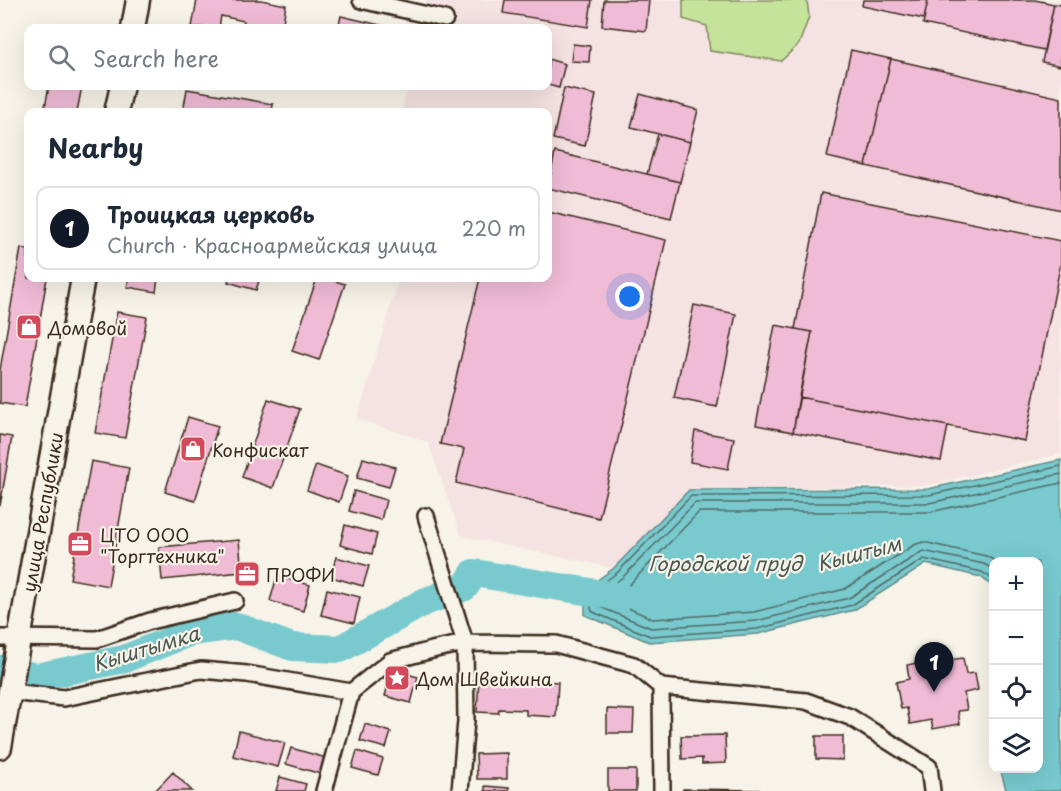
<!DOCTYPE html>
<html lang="en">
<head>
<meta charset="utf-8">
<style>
  :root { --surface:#fff; --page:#f6f6f7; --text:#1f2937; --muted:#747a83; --line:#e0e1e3; --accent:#111827 }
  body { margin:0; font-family:"Playpen Sans",sans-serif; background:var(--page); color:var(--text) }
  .controls { position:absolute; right:18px; bottom:18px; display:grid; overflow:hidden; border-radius:12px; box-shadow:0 6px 24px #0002 }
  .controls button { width:54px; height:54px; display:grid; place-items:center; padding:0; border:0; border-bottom:2px solid var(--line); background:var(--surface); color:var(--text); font:30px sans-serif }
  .you { position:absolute; left:630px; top:297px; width:21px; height:21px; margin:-15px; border:4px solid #fff; border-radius:50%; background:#1a73e8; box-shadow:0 0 0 9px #1a73e833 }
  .badge { display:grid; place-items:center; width:39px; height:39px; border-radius:50%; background:var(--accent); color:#fff; font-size:20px; font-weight:700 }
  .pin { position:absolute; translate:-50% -50px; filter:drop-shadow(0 2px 3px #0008) }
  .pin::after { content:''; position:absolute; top:32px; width:21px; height:18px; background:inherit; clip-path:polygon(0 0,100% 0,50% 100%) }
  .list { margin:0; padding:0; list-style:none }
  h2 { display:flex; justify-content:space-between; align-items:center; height:78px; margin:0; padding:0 24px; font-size:26px }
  h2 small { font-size:20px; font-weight:400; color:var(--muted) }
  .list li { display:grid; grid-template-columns:39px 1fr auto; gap:18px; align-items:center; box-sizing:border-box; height:84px; margin:0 12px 12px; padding:0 12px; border:2px solid var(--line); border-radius:12px }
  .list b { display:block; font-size:22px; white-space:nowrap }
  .list p { margin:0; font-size:20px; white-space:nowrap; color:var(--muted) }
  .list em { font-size:20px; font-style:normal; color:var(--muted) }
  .icon { flex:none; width:33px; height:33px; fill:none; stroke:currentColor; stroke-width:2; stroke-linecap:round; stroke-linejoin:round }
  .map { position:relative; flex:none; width:1061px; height:791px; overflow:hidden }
  .search { position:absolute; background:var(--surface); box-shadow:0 6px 24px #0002; left:24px; top:24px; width:528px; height:66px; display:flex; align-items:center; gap:15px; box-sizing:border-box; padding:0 21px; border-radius:12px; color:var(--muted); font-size:22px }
  .panel { position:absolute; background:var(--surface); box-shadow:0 6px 24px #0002; left:24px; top:108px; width:528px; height:174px; border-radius:12px }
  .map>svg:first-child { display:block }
</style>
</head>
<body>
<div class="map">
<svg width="1061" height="791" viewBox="0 0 1061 791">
  <rect width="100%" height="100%" fill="#f7f3e8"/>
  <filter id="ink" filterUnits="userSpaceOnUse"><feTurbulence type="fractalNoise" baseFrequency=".0167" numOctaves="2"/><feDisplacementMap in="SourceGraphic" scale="12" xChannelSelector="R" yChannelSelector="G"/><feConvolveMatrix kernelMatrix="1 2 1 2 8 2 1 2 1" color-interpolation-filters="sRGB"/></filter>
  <g filter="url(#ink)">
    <path fill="#f5e2e2" d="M 427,0 L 1061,0 L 1061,454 L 929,485 L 689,490 L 614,568 L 461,536 L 428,442 L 357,419 L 399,278 L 548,278 L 548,112 L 401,112 L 408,86 L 548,86 L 548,28 L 421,28 Z"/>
    <path fill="#c5e39a" stroke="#80865c" stroke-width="1.5" d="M 683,0 L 807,0 L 809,17 L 799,44 L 781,61 L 710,51 L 707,26 L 683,19 Z"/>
    <path fill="#78cacf" stroke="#608a88" stroke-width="1.5" d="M 1061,460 L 1061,791 L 1004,791 L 1006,789 L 1000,769 L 1038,768 L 1038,693 L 1040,690 L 1038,684 L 1038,562 L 994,562 L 993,587 L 981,577 L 926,564 L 854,610 L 758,634 L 649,642 L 585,615 L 585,589 L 614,568 L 689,490 L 928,489 Z"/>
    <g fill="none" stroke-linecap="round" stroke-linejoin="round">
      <path stroke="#536a65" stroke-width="1.5" d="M 997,562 L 986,556 L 923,542 L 914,545 L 845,589 L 754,612 L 653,619 L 610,600 L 630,584 L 699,512 L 930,512 L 1061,483
        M 994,570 L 984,564 L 923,551 L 849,598 L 756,621 L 651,628 L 600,607 L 598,604 L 599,595 L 623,577 L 695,503 L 929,503 L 1061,474
        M 994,580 L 982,572 L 924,559 L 852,605 L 757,629 L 650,636 L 593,612 L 591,609 L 592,591 L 618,572 L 691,496 L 929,495 L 1061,466"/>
      <path stroke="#78cacf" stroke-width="28" d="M 0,669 L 37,677 L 124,659 L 191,632 L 236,626 L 292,647 L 340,649 L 424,602 L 465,587 L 474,573 L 621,597"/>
    </g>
    <path fill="#f0bbd5" stroke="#3b2a1e" stroke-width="1.5" d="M 197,0 L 261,0 L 286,5 L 282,28 L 243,28 L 244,21 L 221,16 L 219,28 L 192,27 Z
      M 505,0 L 592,0 L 588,27 L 503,13 Z
      M 604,0 L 649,0 L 646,31 L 602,26 Z
      M 863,0 L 928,0 L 924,19 L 862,6 Z
      M 928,0 L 1035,0 L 1054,4 L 1044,50 L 923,24 Z
      M 1054,4 L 1061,5 L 1061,66 L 1042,62 Z
      M 341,16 L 393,28 L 338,28 Z
      M 573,44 L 590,46 L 589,62 L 571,61 Z
      M 851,50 L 891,59 L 866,166 L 827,157 Z
      M 548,59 L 565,64 L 559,88 L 548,85 Z
      M 891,59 L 1061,98 L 1061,210 L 866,166 Z
      M 49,86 L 82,86 L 77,112 L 44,112 Z
      M 564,88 L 596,95 L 585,146 L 553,139 Z
      M 187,89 L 273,104 L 272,112 L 183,112 Z
      M 640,94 L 698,110 L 690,142 L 631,127 Z
      M 658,134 L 690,142 L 680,182 L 647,174 Z
      M 555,152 L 680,182 L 671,218 L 548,188 Z
      M 821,193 L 1061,241 L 1061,262 L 1025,441 L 799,397 L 812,332 L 795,329 Z
      M 548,212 L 666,240 L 599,518 L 456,483 L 464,449 L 440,444 L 480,278 L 548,278 Z
      M 21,248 L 28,250 L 28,278 L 47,278 L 25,407 L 0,403 L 0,370 Z
      M 129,278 L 158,278 L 156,292 L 127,287 Z
      M 229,278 L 260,278 L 256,290 L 228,282 Z
      M 317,278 L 325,278 L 345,284 L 319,360 L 292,351 Z
      M 694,305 L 736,314 L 717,407 L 674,398 Z
      M 117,312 L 147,317 L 125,438 L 95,433 Z
      M 775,325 L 812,332 L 793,432 L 756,425 Z
      M 799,397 L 948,426 L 941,461 L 793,432 Z
      M 268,399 L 300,409 L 273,488 L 242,477 Z
      M 188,417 L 218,426 L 195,501 L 165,492 Z
      M 695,431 L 734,438 L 728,469 L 690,462 Z
      M 0,435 L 12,437 L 0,506 Z
      M 363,458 L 395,467 L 389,487 L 357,478 Z
      M 91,461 L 129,468 L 108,586 L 70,579 Z
      M 316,465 L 348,476 L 339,502 L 307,490 Z
      M 354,491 L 386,500 L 381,520 L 349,511 Z
      M 345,525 L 377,534 L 372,554 L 340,545 Z
      M 239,540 L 242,572 L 162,580 L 159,547 Z
      M 336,557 L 369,566 L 363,586 L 331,577 Z
      M 277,576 L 310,585 L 303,611 L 270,601 Z
      M 327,589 L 360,597 L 354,623 L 321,615 Z
      M 948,653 L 949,660 L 963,658 L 966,674 L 975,673 L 978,690 L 964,693 L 967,710 L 958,711 L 960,724 L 933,729 L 931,720 L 910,724 L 907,708 L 901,709 L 896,682 L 909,679 L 907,665 L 922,662 L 921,657 Z
      M 392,670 L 418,677 L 411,703 L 385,696 Z
      M 479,678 L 558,682 L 556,717 L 526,715 L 526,710 L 499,709 L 498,713 L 477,712 Z
      M 607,709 L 634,710 L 633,733 L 607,733 Z
      M 365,724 L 391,732 L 386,748 L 360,741 Z
      M 239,731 L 285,743 L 278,767 L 233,756 Z
      M 725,735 L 726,763 L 702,764 L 702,758 L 682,759 L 681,736 Z
      M 816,736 L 843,736 L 843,760 L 816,759 Z
      M 291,748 L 326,758 L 321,774 L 286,764 Z
      M 357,751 L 383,759 L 378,775 L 352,768 Z
      M 507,753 L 507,779 L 477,779 L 476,754 Z
      M 608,770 L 636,770 L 636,791 L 608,791 Z
      M 173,772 L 192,791 L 155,791 Z
      M 280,777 L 306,784 L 304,791 L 276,791 Z
      M 485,786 L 509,788 L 509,791 L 485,791 Z
      M 683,789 L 760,790 L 760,791 L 683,791 Z"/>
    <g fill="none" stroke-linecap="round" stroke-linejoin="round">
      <g stroke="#3b2a1e" stroke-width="20">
        <path id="minor" d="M 361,0 L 445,19
          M 426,516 L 465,643 L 466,721 L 460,791
          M 0,638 L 97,639 L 150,621 L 235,601
          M 661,687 L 662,791
          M 11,692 L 64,698 L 201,670 L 247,674 L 351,692 L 390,661 L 436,649 L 465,643 L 556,644 L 634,665 L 661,687 L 806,701 L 850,717 L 929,767 L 932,791
          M 324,791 L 351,692"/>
      </g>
      <g stroke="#3b2a1e" stroke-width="27">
        <path id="secondary" d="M 133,28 L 138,0
          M 116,112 L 122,86
          M 0,747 L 83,278"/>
      </g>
      <use href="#minor" stroke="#f7f3e8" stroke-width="15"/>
      <use href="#secondary" stroke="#f7f3e8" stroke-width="22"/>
    </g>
  </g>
  <defs>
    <g id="shop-square" transform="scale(1.35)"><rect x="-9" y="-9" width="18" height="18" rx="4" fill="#d1495b" stroke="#f7f3e8"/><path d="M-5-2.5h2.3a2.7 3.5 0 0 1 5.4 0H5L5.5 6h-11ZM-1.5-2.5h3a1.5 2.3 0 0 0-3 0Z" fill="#fff"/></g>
    <g id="office-square" transform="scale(1.35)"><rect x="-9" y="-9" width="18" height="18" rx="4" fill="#d1495b" stroke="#f7f3e8"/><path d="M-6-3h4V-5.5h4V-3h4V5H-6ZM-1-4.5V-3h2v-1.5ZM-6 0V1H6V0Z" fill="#fff"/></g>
    <g id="sight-square" transform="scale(1.35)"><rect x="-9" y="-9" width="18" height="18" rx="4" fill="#d1495b" stroke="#f7f3e8"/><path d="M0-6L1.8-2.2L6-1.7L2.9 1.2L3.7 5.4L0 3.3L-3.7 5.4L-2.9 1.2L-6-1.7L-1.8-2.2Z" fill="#fff"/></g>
  </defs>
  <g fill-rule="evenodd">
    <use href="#shop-square" x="29" y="327"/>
    <use href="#shop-square" x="193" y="449"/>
    <use href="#office-square" x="80" y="544"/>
    <use href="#office-square" x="247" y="574"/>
    <use href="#sight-square" x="397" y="678"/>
  </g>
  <g text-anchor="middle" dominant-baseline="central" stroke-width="4.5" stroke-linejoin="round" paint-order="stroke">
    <g font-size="18" fill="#3b2a1e" stroke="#f7f3e8" text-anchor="start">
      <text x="48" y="327">Домовой</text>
      <text x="212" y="449">Конфискат</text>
      <text x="100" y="534">ЦТО ООО<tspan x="100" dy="21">"Торгтехника"</tspan></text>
      <text x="266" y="574">ПРОФИ</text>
      <text x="416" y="678">Дом Швейкина</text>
    </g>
    <g font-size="18" fill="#3b2a1e" stroke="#f7f3e8">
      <text transform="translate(42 512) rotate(-80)">улица Республики</text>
    </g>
    <g font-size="20" font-style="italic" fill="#4d5a53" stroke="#f7f3e8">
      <text transform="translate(859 553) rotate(-14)">Кыштым</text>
      <text x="725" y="563">Городской пруд</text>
      <text transform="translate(146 648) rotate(-17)">Кыштымка</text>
    </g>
  </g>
</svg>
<div class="controls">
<button>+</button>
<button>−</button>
<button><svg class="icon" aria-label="locate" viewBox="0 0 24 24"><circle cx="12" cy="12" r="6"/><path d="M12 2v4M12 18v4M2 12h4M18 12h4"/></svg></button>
<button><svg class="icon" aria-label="layers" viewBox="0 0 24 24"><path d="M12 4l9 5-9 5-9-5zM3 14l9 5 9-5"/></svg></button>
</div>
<div class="you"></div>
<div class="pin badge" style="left:934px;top:692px">1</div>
<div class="search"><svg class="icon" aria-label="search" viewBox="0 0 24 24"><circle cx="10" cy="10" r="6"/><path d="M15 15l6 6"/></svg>Search here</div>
<section class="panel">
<h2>Nearby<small></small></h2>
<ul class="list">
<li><span class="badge">1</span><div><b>Троицкая церковь</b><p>Church · Красноармейская улица</p></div><em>220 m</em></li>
</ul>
</section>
</div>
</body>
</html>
